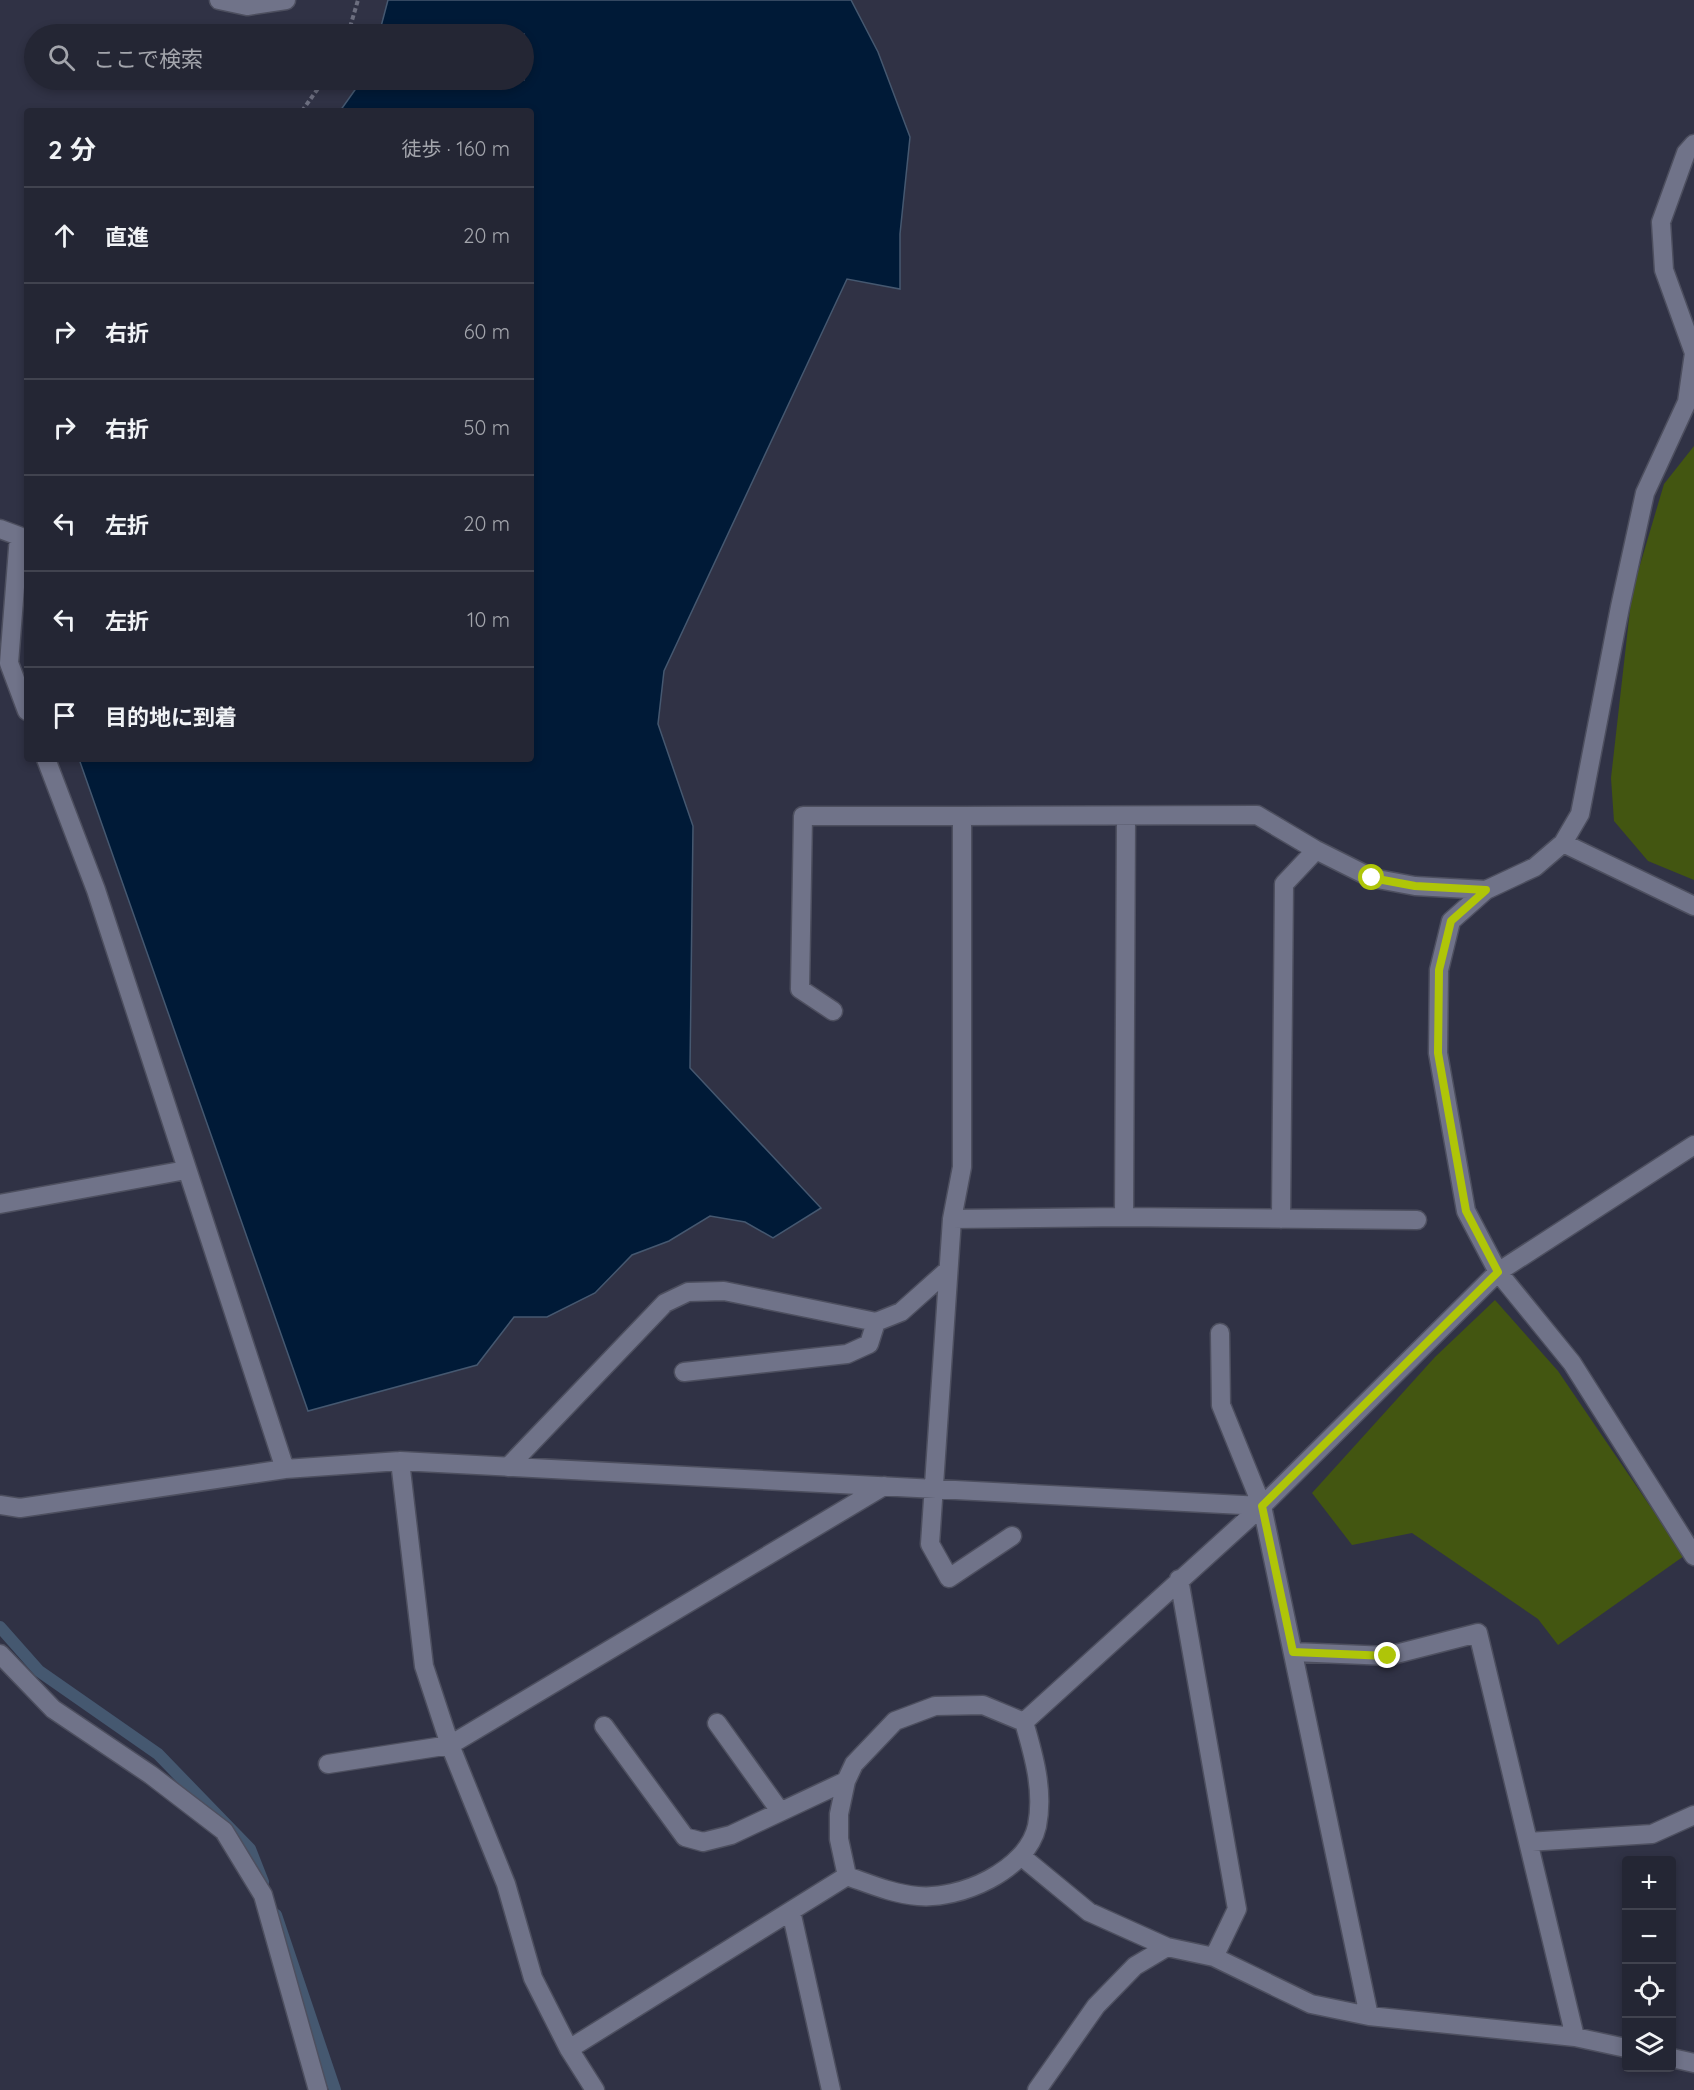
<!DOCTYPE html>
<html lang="ja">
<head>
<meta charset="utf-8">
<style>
  :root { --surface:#242634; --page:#2c2e3c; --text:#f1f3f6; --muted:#a3a5ac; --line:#41434f }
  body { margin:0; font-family:Quicksand,"Noto Sans JP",sans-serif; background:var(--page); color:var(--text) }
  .controls { position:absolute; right:18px; bottom:18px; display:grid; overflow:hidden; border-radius:6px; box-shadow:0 3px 9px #0003 }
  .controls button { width:54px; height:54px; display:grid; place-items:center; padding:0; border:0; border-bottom:2px solid var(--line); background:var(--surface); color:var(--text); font:30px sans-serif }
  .stop { position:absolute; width:18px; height:18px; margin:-14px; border:4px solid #afc508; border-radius:50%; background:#fff }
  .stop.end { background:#afc508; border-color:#fff; box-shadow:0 2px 6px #0008 }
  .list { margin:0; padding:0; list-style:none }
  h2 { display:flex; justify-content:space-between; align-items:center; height:78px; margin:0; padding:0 24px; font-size:26px }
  h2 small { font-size:20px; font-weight:400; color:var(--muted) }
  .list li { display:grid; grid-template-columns:39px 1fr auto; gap:18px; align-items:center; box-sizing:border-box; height:96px; padding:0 24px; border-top:2px solid var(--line) }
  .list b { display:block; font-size:22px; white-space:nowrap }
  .list em { font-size:20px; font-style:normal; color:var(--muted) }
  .icon { flex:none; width:33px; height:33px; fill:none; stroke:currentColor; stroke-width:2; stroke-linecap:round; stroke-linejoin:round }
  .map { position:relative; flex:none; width:1694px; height:2090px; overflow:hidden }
  .search { position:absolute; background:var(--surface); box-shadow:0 3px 9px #0003; left:24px; top:24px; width:510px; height:66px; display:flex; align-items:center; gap:15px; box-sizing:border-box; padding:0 21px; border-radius:33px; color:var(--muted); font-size:22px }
  .panel { position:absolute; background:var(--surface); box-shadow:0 3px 9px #0003; left:24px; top:108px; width:510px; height:654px; border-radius:6px }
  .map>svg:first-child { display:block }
</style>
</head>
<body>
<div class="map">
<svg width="1694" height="2090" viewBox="0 0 1694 2090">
  <rect width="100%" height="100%" fill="#303245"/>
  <path fill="#435611" d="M 1694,446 L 1694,880 L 1648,861 L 1614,821 L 1611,778 L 1632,592 L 1664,484 Z
    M 1495,1300 L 1558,1371 L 1684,1556 L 1558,1645 L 1538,1619 L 1412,1533 L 1352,1545 L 1312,1493 L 1435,1357 Z"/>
  <path fill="#001a37" stroke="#455870" stroke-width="1.5" d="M 388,0 L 851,0 L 878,52 L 910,137 L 900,234 L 900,289 L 847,279 L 664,671 L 658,724 L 693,826 L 690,1068 L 821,1208 L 773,1238 L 745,1222 L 710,1216 L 669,1241 L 632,1255 L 595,1293 L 547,1317 L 514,1317 L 477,1365 L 308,1411 L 79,759 L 531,759 L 531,111 L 340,111 L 362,80 L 524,80 L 524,34 L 379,34 Z"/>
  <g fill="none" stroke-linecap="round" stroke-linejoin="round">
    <path stroke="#455870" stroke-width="12" d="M 0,1627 L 39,1671 L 158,1754 L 250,1849 L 263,1882
      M 276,1915 L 335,2090"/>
    <g stroke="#4d4f5f" stroke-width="21">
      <path id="minor" d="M 219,0 L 247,6 L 286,0
        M 1694,144 L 1686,153 L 1661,222 L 1664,270 L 1694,353 L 1687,402 L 1645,493 L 1620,607 L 1580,814 L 1563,843 L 1535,867 L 1486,890 L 1451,921 L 1439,970 L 1438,1053 L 1466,1211 L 1498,1272 L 1572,1363 L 1694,1556
        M 0,529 L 19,536 L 9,663 L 27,711
        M 46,759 L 96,890 L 285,1469 L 400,1461 L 1262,1506
        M 1563,843 L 1694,906
        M 833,1011 L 800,989 L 803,816 L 962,816
        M 0,1204 L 186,1170
        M 1124,1217 L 1417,1220
        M 952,1219 L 1124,1217 L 1126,816
        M 1281,1219 L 1284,884 L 1316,850
        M 1220,1333 L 1221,1405 L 1262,1506 L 1369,2016
        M 684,1372 L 847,1354 L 869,1344 L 876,1322
        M 400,1461 L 424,1666 L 450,1745 L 506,1884 L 533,1978 L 569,2049 L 595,2090
        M 508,1467 L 665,1303 L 688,1292 L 724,1291 L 876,1322 L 901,1312 L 948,1270
        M 0,1505 L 20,1508 L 285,1469
        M 1012,1536 L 949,1578 L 930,1544 L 952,1219 L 962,1167 L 962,816 L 1257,815 L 1316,850 L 1372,878 L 1415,886 L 1486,890
        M 1179,1579 L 1237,1909 L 1214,1957
        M 1293,1652 L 1388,1656 L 1478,1633 L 1575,2037
        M 0,1654 L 53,1709 L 151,1775 L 224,1831 L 263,1895 L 318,2090
        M 717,1723 L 780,1811
        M 604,1726 L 685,1837 L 703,1842 L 731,1835 L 846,1781
        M 328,1764 L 450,1745 L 884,1486
        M 1528,1842 L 1652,1834 L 1694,1815
        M 1021,1856 L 1089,1912 L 1167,1947
        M 847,1876 C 870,1884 893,1894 918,1896 C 959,1900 1027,1871 1037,1826 C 1044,1791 1034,1756 1024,1722
        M 791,1911 L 831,2090
        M 569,2049 L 847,1876 L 839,1839 L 839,1814 L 846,1781 L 854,1764 L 895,1721 L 935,1706 L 983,1705 L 1024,1722 L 1262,1506 L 1498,1272 L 1694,1145
        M 1672,2058 L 1694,2063
        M 1037,2090 L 1096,2006 L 1135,1966 L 1167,1947 L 1214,1957 L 1311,2004 L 1369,2016 L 1575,2037 L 1626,2048"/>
    </g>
    <path stroke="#6c6e7f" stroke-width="4" stroke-dasharray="4.5 3" stroke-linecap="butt" d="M 348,34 L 358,0
      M 302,111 L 324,80"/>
    <use href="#minor" stroke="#707389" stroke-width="18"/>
  </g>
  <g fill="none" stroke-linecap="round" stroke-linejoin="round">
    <path stroke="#afc508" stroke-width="8" d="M 1372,878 L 1415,886 L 1486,890 L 1451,921 L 1439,970 L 1438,1053 L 1466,1211 L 1498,1272 L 1262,1506 L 1293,1652 L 1388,1656"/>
  </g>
</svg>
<div class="controls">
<button>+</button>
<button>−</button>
<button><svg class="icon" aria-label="locate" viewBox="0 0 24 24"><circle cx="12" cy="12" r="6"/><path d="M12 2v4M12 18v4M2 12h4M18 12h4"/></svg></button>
<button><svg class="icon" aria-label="layers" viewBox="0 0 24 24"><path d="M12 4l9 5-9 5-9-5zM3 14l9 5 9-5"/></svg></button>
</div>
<div class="stop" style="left:1372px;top:878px"></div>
<div class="stop end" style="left:1388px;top:1656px"></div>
<div class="search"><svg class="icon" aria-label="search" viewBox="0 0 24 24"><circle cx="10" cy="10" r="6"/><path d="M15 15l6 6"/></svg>ここで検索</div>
<section class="panel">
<h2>2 分<small>徒歩 · 160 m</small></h2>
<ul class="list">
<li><svg class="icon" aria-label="ahead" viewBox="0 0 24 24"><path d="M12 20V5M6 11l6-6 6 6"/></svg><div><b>直進</b></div><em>20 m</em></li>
<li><svg class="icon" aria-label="right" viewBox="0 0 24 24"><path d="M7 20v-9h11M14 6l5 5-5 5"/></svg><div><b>右折</b></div><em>60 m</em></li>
<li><svg class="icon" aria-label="right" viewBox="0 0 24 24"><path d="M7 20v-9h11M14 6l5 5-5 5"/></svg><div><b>右折</b></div><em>50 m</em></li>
<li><svg class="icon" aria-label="left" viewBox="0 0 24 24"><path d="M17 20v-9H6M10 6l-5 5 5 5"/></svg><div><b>左折</b></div><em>20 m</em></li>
<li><svg class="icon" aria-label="left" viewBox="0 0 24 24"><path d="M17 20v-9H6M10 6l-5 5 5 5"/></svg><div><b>左折</b></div><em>10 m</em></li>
<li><svg class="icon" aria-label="arrive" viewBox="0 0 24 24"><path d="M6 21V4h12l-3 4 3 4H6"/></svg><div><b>目的地に到着</b></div></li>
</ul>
</section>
</div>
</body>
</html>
